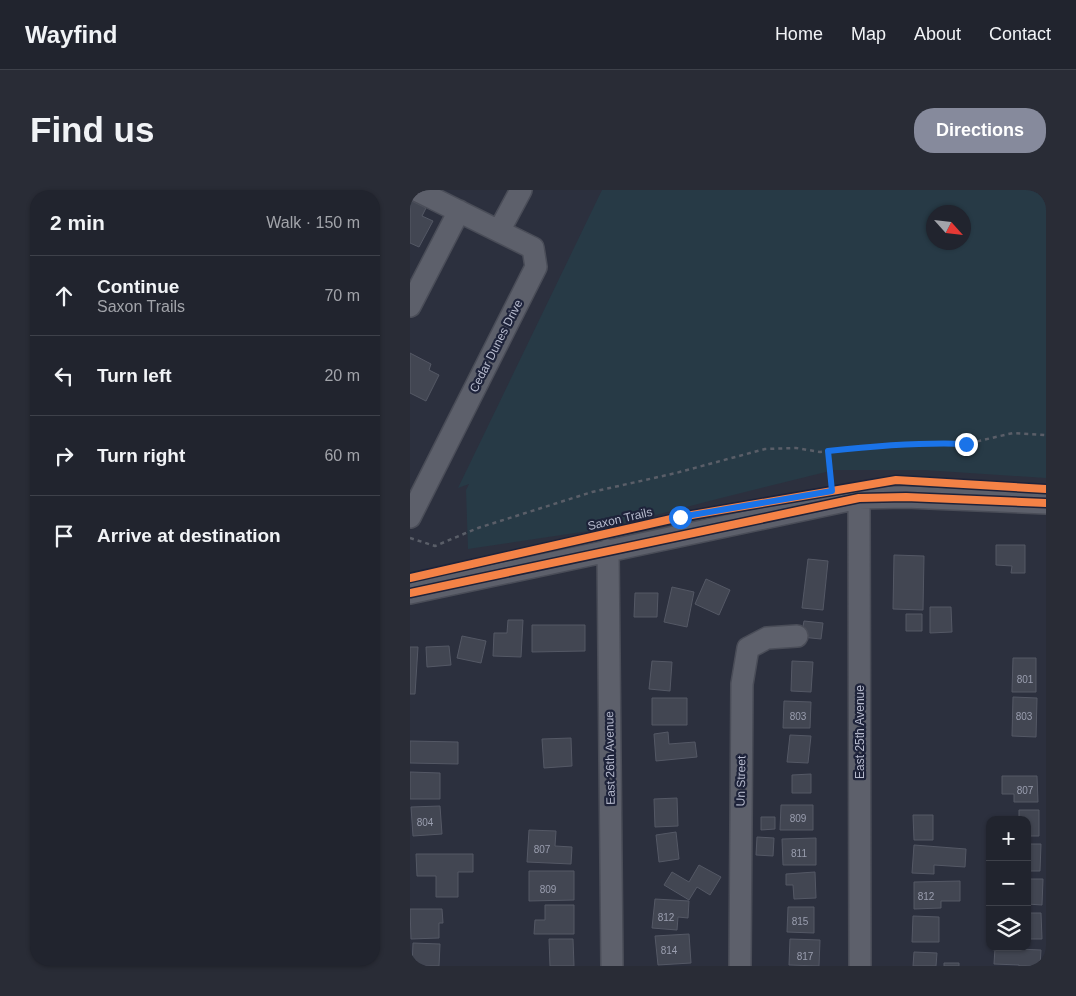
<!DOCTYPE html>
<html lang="en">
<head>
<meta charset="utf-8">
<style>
  :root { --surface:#21242e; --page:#292c36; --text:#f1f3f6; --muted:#a2a4aa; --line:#3e414a; --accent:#868a9c }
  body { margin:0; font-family:Arial,sans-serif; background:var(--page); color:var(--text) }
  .controls { position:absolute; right:15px; bottom:15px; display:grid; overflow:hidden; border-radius:10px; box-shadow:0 1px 4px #0004 }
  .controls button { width:45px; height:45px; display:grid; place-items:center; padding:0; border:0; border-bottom:1px solid var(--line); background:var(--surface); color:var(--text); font:25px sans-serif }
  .compass { position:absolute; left:516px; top:15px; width:45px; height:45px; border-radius:50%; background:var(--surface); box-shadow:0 1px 4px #0004; rotate:117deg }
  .stop { position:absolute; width:15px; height:15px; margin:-11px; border:4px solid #1a73e8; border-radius:50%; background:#fff }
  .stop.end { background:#1a73e8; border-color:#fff; box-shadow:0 1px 5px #0008 }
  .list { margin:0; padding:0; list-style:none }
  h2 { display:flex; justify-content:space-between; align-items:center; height:65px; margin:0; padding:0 20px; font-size:21px }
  h2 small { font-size:16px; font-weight:400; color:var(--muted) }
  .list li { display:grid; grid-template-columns:32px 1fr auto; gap:15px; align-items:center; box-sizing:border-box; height:80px; padding:0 20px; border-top:1px solid var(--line) }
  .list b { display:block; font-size:19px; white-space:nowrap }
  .list p { margin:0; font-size:16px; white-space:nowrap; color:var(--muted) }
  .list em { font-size:16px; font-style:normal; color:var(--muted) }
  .icon { flex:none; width:28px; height:28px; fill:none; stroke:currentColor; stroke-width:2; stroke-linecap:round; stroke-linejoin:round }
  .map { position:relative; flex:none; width:636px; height:776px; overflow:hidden; border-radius:20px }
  header { display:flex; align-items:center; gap:30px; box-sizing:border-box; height:70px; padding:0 25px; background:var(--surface); border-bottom:1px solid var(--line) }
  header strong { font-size:24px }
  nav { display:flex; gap:28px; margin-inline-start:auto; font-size:18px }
  .intro { display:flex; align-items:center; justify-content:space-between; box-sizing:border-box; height:120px; padding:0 30px }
  h1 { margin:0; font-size:35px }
  .button { padding:12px 22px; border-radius:20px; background:var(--accent); color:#fff; font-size:18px; font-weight:700 }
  main { display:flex; gap:30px; padding:0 30px }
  aside { flex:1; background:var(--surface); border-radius:20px; box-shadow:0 1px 4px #0004 }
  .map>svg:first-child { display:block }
</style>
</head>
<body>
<header>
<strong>Wayfind</strong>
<nav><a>Home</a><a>Map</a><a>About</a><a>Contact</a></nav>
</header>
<div class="intro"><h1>Find us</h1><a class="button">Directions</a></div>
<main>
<aside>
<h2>2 min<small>Walk · 150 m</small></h2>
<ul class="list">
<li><svg class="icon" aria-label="ahead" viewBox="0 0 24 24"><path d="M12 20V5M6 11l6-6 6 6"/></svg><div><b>Continue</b><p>Saxon Trails</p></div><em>70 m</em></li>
<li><svg class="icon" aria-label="left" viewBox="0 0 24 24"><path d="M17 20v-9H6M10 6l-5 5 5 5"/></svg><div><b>Turn left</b></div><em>20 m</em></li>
<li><svg class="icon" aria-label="right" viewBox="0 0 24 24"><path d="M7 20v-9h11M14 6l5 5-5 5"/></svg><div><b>Turn right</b></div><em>60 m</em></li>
<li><svg class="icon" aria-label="arrive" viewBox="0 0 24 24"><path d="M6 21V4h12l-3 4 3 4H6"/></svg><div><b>Arrive at destination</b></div></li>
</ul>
</aside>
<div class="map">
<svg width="636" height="776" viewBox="0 0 636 776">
  <rect width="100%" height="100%" fill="#2c303e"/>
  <path fill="#273a46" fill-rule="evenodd" d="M 192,0 L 636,0 L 636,288 L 514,280 L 424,280 L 311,308 L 192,339 L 58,359 L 56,300 L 59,294 L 48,298 ZM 524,22 L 554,22 L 554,52 L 524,52 Z"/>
  <path fill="#424652" stroke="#545865" d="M 0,10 L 16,18 L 12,26 L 23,31 L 9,57 L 0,53 Z
    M 0,163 L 21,174 L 19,180 L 29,185 L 16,211 L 0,203 Z
    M 586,355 L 615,355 L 615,383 L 601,383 L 602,376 L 586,375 Z
    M 484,365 L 514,366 L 513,420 L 483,419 Z
    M 398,369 L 418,371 L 413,420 L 392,418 Z
    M 296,389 L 320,400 L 309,425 L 285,414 Z
    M 262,397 L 284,402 L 277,437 L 254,432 Z
    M 225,403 L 248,403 L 247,427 L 224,427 Z
    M 520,417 L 541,417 L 542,442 L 520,443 Z
    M 496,424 L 512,424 L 512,441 L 496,441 Z
    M 98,430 L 113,430 L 111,467 L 83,466 L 84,443 L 97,443 Z
    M 394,431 L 413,433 L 411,449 L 391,447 Z
    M 122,435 L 175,435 L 175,461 L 122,462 Z
    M 52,446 L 76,451 L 71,473 L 47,468 Z
    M 39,456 L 41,475 L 17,477 L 16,457 Z
    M 0,457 L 8,457 L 5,504 L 0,504 Z
    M 603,468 L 626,468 L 626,502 L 602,502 Z
    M 242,471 L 262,472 L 260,501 L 239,499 Z
    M 382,471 L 403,472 L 401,502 L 381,501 Z
    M 603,507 L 627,508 L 626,547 L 602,546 Z
    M 242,508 L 277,508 L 277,535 L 242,535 Z
    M 374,511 L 401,512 L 400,538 L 373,538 Z
    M 258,542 L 259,554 L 285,552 L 287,567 L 246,571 L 244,544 Z
    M 380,545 L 401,546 L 398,573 L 377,572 Z
    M 161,548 L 162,576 L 134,578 L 132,549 Z
    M 0,551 L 48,552 L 48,574 L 0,573 Z
    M 0,582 L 30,583 L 30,609 L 0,609 Z
    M 401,584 L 401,603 L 382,603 L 382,585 Z
    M 592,586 L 627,586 L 628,612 L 604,612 L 604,604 L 592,604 Z
    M 267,608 L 268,636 L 245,637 L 244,609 Z
    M 371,615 L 403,615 L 403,640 L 370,640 Z
    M 30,616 L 32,644 L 3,646 L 1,617 Z
    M 609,620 L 629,620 L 629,646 L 617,646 L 617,630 L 609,630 Z
    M 503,625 L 523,625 L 523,650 L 504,650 Z
    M 351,627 L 365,627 L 365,639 L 351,640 Z
    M 119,640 L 146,641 L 145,656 L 162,657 L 161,674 L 117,672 Z
    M 266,642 L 269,669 L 249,672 L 246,645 Z
    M 347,647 L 364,648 L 363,666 L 346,665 Z
    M 406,648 L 406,675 L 373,675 L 372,649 Z
    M 617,654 L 631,654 L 630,681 L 617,681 Z
    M 504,655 L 556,659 L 555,677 L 524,675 L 524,684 L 502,683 Z
    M 6,664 L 63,664 L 63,682 L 48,682 L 48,707 L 26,707 L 26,686 L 7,686 Z
    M 289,675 L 311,687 L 300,705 L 287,697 L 279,710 L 254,695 L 262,682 L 279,692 Z
    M 119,681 L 164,681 L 164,710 L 119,711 Z
    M 405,682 L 406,708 L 384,709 L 383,695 L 376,695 L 376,684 Z
    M 617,689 L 633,689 L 632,715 L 617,714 Z
    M 550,691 L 550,711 L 531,711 L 531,718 L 504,719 L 504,692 Z
    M 245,709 L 279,711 L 278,728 L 268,727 L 267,740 L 242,738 Z
    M 135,715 L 164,715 L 164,744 L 124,744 L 125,730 L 135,730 Z
    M 378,717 L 404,717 L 404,743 L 377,742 Z
    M 0,719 L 32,719 L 33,733 L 29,733 L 29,748 L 1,749 Z
    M 617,723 L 631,723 L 632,749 L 617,749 Z
    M 503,726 L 529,727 L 529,752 L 502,752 Z
    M 279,744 L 281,773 L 248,775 L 245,746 Z
    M 139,749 L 163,749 L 164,776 L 140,776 Z
    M 380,749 L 410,750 L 409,776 L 379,775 Z
    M 3,753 L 30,754 L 29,776 L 2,776 Z
    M 585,758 L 631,760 L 630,776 L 609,776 L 609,775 L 584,774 Z
    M 504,762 L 527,763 L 526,776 L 503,776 Z
    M 534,773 L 549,773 L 549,776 L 534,776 Z"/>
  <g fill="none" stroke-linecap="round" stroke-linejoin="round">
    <g stroke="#4a4d58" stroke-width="24">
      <path id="minor" d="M 89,41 L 111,0
        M 0,116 L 49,21
        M 449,308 L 450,776
        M 0,327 L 126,77 L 123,58 L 6,0
        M 198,360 L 202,776
        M 0,403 L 449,308 L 496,307 L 636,313
        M 330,776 L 332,494 L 338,458 L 357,448 L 387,446"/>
    </g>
    <path stroke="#5a5e68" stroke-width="2.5" stroke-dasharray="4 4" stroke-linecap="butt" d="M 418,261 L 422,297
      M 0,348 L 25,356 L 68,338 L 182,302 L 266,283 L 355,259 L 386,258 L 410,262 L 457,257 L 524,253 L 556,254 L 603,243 L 636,245"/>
    <use href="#minor" stroke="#5d606b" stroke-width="21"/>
    <g stroke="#1e233a" stroke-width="11">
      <path id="cycleway" d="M 0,388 L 270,327 L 486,290 L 636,299
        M 0,403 L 449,308 L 496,307 L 636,313"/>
    </g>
    <use href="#cycleway" stroke="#f48246" stroke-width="8"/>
  </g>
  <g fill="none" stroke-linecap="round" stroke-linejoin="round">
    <path stroke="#1a73e8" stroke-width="6" d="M 270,327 L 422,301 L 418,261 C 464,256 510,252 556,254"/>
  </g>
  <g text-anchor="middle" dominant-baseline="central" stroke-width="4.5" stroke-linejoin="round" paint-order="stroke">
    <g font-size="10" fill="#9a9eaf">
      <text x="615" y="489">801</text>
      <text x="388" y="526">803</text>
      <text x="614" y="526">803</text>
      <text x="615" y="600">807</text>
      <text x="388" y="628">809</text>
      <text x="15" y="632">804</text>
      <text x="132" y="659">807</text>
      <text x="389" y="663">811</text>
      <text x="138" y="699">809</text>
      <text x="516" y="706">812</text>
      <text x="256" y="727">812</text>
      <text x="390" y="731">815</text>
      <text x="259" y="760">814</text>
      <text x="395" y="766">817</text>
    </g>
    <g font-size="12" fill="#b7bbce" stroke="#1e233a">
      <text transform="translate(86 156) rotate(-63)">Cedar Dunes Drive</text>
      <text transform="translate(210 329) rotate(-13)">Saxon Trails</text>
      <text transform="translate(450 542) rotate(-90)">East 25th Avenue</text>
      <text transform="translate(200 568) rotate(-91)">East 26th Avenue</text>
      <text transform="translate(331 591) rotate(-89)">Un Street</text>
    </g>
  </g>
</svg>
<div class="controls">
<button>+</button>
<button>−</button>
<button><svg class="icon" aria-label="layers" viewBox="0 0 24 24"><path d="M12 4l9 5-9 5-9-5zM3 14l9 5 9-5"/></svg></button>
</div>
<svg class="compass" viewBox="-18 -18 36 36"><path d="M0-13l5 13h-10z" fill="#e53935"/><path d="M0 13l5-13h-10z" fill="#a2a4aa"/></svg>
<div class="stop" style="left:270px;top:327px"></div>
<div class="stop end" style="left:556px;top:254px"></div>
</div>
</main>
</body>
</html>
